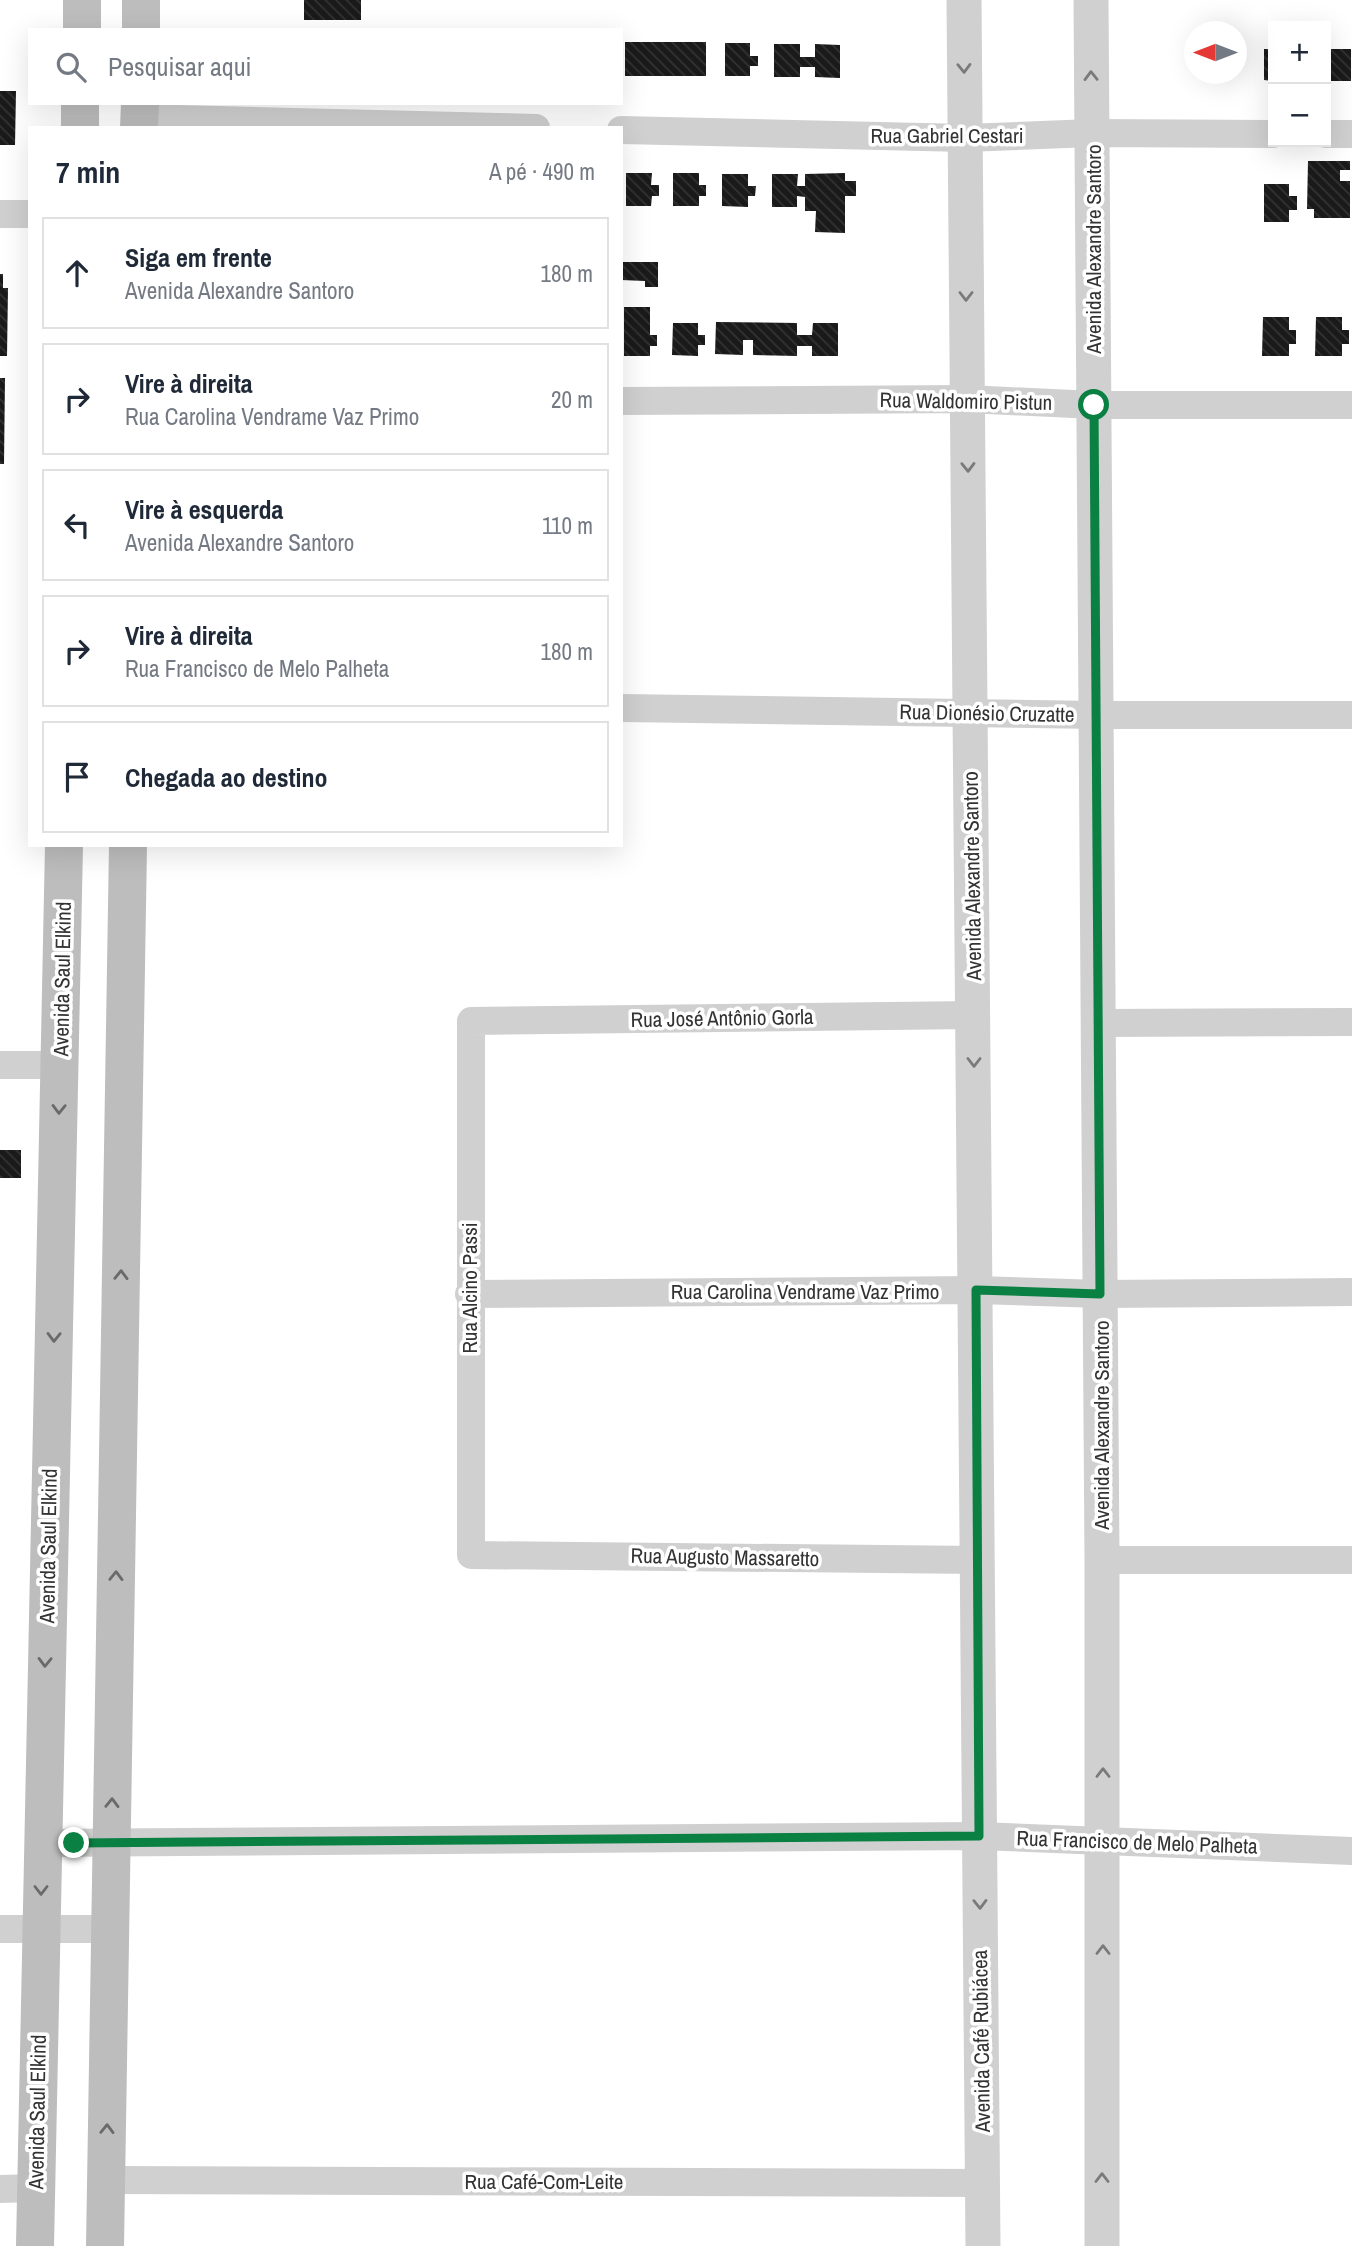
<!DOCTYPE html>
<html lang="pt">
<head>
<meta charset="utf-8">
<style>
  :root { --surface:#fff; --page:#f2f2f3; --text:#1f2937; --muted:#747a83; --line:#e0e1e3 }
  body { margin:0; font-family:"Archivo Narrow",sans-serif; background:var(--page); color:var(--text) }
  .controls { position:absolute; right:21px; top:21px; display:grid; overflow:hidden; border-radius:0px; box-shadow:0 7px 28px #0002 }
  .controls button { width:63px; height:63px; display:grid; place-items:center; padding:0; border:0; border-bottom:2px solid var(--line); background:var(--surface); color:var(--text); font:35px sans-serif }
  .compass { position:absolute; left:1184px; top:21px; width:63px; height:63px; border-radius:50%; background:var(--surface); box-shadow:0 7px 28px #0002; rotate:270deg }
  .stop { position:absolute; width:21px; height:21px; margin:-16px; border:5px solid #0b8043; border-radius:50%; background:#fff }
  .stop.end { background:#0b8043; border-color:#fff; box-shadow:0 2px 7px #0008 }
  .list { margin:0; padding:0; list-style:none }
  h2 { display:flex; justify-content:space-between; align-items:center; height:91px; margin:0; padding:0 28px; font-size:30px }
  h2 small { font-size:23px; font-weight:400; color:var(--muted) }
  .list li { display:grid; grid-template-columns:46px 1fr auto; gap:21px; align-items:center; box-sizing:border-box; height:112px; margin:0 14px 14px; padding:0 14px; border:2px solid var(--line); border-radius:0px }
  .list b { display:block; font-size:26px; white-space:nowrap }
  .list p { margin:0; font-size:23px; white-space:nowrap; color:var(--muted) }
  .list em { font-size:23px; font-style:normal; color:var(--muted) }
  .icon { flex:none; width:38px; height:38px; fill:none; stroke:currentColor; stroke-width:2; stroke-linecap:round; stroke-linejoin:round }
  .map { position:relative; flex:none; width:1352px; height:2246px; overflow:hidden }
  .search { position:absolute; background:var(--surface); box-shadow:0 7px 28px #0002; left:28px; top:28px; width:595px; height:77px; display:flex; align-items:center; gap:18px; box-sizing:border-box; padding:0 24px; border-radius:0px; color:var(--muted); font-size:26px }
  .panel { position:absolute; background:var(--surface); box-shadow:0 7px 28px #0002; left:28px; top:126px; width:595px; height:721px; border-radius:0px }
  .map>svg:first-child { display:block }
</style>
</head>
<body>
<div class="map">
<svg width="1352" height="2246" viewBox="0 0 1352 2246">
  <defs>
    <pattern id="building-back-hatch" width="6" height="6" patternUnits="userSpaceOnUse" patternTransform="scale(1.75)"><rect width="6" height="6" fill="#1a1a1a"/><path d="M-1 5l2 2M0 0l6 6M5-1l2 2" fill="none" stroke="#333"/></pattern>
  </defs>
  <rect width="100%" height="100%" fill="#fff"/>
  <path fill="url(#building-back-hatch)" d="M 304,0 L 361,0 L 361,20 L 304,20 Z
    M 625,42 L 706,42 L 706,76 L 625,76 Z
    M 725,43 L 750,43 L 750,56 L 758,56 L 758,66 L 750,66 L 750,76 L 725,76 Z
    M 774,44 L 800,44 L 800,57 L 815,57 L 815,44 L 840,45 L 840,78 L 815,77 L 815,67 L 800,67 L 800,77 L 774,77 Z
    M 1264,49 L 1273,49 L 1273,81 L 1264,80 Z
    M 1326,49 L 1351,49 L 1351,81 L 1326,81 Z
    M 0,91 L 16,91 L 15,145 L 0,145 Z
    M 1308,161 L 1350,161 L 1350,170 L 1340,170 L 1340,181 L 1350,181 L 1350,218 L 1314,218 L 1314,209 L 1307,209 Z
    M 626,173 L 652,173 L 651,185 L 659,185 L 659,196 L 652,196 L 651,206 L 626,206 Z
    M 673,173 L 699,173 L 699,185 L 706,185 L 706,196 L 699,196 L 699,206 L 673,206 Z
    M 845,173 L 845,181 L 856,181 L 856,196 L 845,196 L 845,233 L 815,232 L 816,211 L 805,211 L 805,197 L 797,196 L 797,207 L 772,207 L 772,174 L 798,174 L 797,186 L 805,186 L 805,174 Z
    M 722,174 L 748,174 L 748,186 L 756,186 L 755,196 L 748,196 L 748,207 L 722,206 Z
    M 1264,184 L 1289,184 L 1289,196 L 1297,196 L 1297,210 L 1289,210 L 1289,222 L 1264,222 Z
    M 621,262 L 658,262 L 658,287 L 645,287 L 645,281 L 621,280 Z
    M 0,274 L 3,274 L 3,288 L 8,288 L 7,356 L 0,356 Z
    M 624,307 L 650,307 L 650,335 L 657,335 L 657,346 L 650,346 L 650,356 L 624,356 Z
    M 1263,317 L 1289,317 L 1289,330 L 1296,330 L 1296,344 L 1289,344 L 1289,356 L 1262,356 Z
    M 1316,317 L 1342,317 L 1342,330 L 1349,330 L 1349,344 L 1342,344 L 1342,356 L 1315,356 Z
    M 716,322 L 797,323 L 797,335 L 812,335 L 813,323 L 838,323 L 838,356 L 812,356 L 812,346 L 797,346 L 797,356 L 753,355 L 753,340 L 743,340 L 743,355 L 715,354 Z
    M 673,323 L 698,323 L 698,335 L 705,335 L 705,345 L 698,345 L 698,356 L 672,355 Z
    M 0,378 L 5,378 L 4,464 L 0,464 Z
    M 0,1150 L 21,1150 L 21,1178 L 0,1178 Z"/>
  <g fill="none" stroke-linecap="round" stroke-linejoin="round">
    <path stroke="#d0d0d0" stroke-width="28" d="M 139,118 L 536,128
      M 621,130 L 965,138 L 1092,133 L 1273,134
      M 1326,134 L 1352,134
      M 0,214 L 30,214
      M 621,401 L 967,399 L 1094,405 L 1352,405
      M 621,708 L 1096,715 L 1352,715
      M 974,1015 L 471,1021 L 471,1555 L 979,1560
      M 1099,1023 L 1352,1022
      M 0,1065 L 61,1065
      M 469,1294 L 976,1290 L 1100,1294 L 1352,1292
      M 1102,1560 L 1352,1560
      M 41,1843 L 979,1836 L 1352,1851
      M 0,1929 L 110,1929
      M 106,2180 L 983,2183
      M 0,2189 L 36,2188"/>
    <path stroke="#d0d0d0" stroke-width="35" d="M 964,0 L 983,2246
      M 1091,0 L 1102,1560 L 1102,2246"/>
    <path stroke="#bdbdbd" stroke-width="38" d="M 82,30 L 82,0
      M 141,30 L 141,0
      M 80,128 L 80,103
      M 139,128 L 140,103
      M 35,2246 L 64,845
      M 105,2246 L 128,845"/>
  </g>
  <defs><path id="oneway-chevron" d="M-2-3.5L2.5 0L-2 3.5" fill="none" stroke-width="1.6" stroke-linecap="round" stroke-linejoin="round" transform="scale(1.75)"/></defs>
  <g stroke="#7a7a7a">
    <use href="#oneway-chevron" transform="translate(964 68) rotate(89)"/>
    <use href="#oneway-chevron" transform="translate(1091 76) rotate(-91)"/>
    <use href="#oneway-chevron" transform="translate(966 296) rotate(90)"/>
    <use href="#oneway-chevron" transform="translate(968 467) rotate(89)"/>
    <use href="#oneway-chevron" transform="translate(974 1062) rotate(90)"/>
    <use href="#oneway-chevron" transform="translate(1103 1773) rotate(-90)"/>
    <use href="#oneway-chevron" transform="translate(980 1904) rotate(89)"/>
    <use href="#oneway-chevron" transform="translate(1103 1950) rotate(-90)"/>
    <use href="#oneway-chevron" transform="translate(1102 2178) rotate(-90)"/>
  </g>
  <g stroke="#6a6a6a">
    <use href="#oneway-chevron" transform="translate(59 1109) rotate(91)"/>
    <use href="#oneway-chevron" transform="translate(121 1275) rotate(-89)"/>
    <use href="#oneway-chevron" transform="translate(54 1337) rotate(91)"/>
    <use href="#oneway-chevron" transform="translate(116 1576) rotate(-89)"/>
    <use href="#oneway-chevron" transform="translate(45 1662) rotate(91)"/>
    <use href="#oneway-chevron" transform="translate(112 1803) rotate(-89)"/>
    <use href="#oneway-chevron" transform="translate(41 1890) rotate(90)"/>
    <use href="#oneway-chevron" transform="translate(107 2129) rotate(-89)"/>
  </g>
  <g fill="none" stroke-linecap="round" stroke-linejoin="round">
    <path stroke="#0b8043" stroke-width="9" d="M 74,1843 L 979,1836 L 976,1290 L 1100,1294 L 1094,405"/>
  </g>
  <g text-anchor="middle" dominant-baseline="central" stroke-width="7" stroke-linejoin="round" paint-order="stroke">
    <g font-size="21" fill="#333" stroke="#fff">
      <text x="947" y="135">Rua Gabriel Cestari</text>
      <text transform="translate(1093 249) rotate(-90)">Avenida Alexandre Santoro</text>
      <text transform="translate(966 401) rotate(1)">Rua Waldomiro Pistun</text>
      <text transform="translate(987 713) rotate(1)">Rua Dionésio Cruzatte</text>
      <text transform="translate(972 876) rotate(-91)">Avenida Alexandre Santoro</text>
      <text transform="translate(62 979) rotate(-89)">Avenida Saul Elkind</text>
      <text transform="translate(722 1018) rotate(-1)">Rua José Antônio Gorla</text>
      <text transform="translate(469 1288) rotate(-90)">Rua Alcino Passi</text>
      <text x="805" y="1291">Rua Carolina Vendrame Vaz Primo</text>
      <text transform="translate(1101 1425) rotate(-90)">Avenida Alexandre Santoro</text>
      <text transform="translate(48 1546) rotate(-89)">Avenida Saul Elkind</text>
      <text transform="translate(725 1557) rotate(1)">Rua Augusto Massaretto</text>
      <text transform="translate(1137 1842) rotate(2)">Rua Francisco de Melo Palheta</text>
      <text transform="translate(981 2041) rotate(-91)">Avenida Café Rubiácea</text>
      <text transform="translate(37 2112) rotate(-89)">Avenida Saul Elkind</text>
      <text x="544" y="2181">Rua Café-Com-Leite</text>
    </g>
  </g>
</svg>
<div class="controls">
<button>+</button>
<button>−</button>
</div>
<svg class="compass" viewBox="-18 -18 36 36"><path d="M0-13l5 13h-10z" fill="#e53935"/><path d="M0 13l5-13h-10z" fill="#747a83"/></svg>
<div class="stop" style="left:1094px;top:405px"></div>
<div class="stop end" style="left:74px;top:1843px"></div>
<div class="search"><svg class="icon" aria-label="search" viewBox="0 0 24 24"><circle cx="10" cy="10" r="6"/><path d="M15 15l6 6"/></svg>Pesquisar aqui</div>
<section class="panel">
<h2>7 min<small>A pé · 490 m</small></h2>
<ul class="list">
<li><svg class="icon" aria-label="ahead" viewBox="0 0 24 24"><path d="M12 20V5M6 11l6-6 6 6"/></svg><div><b>Siga em frente</b><p>Avenida Alexandre Santoro</p></div><em>180 m</em></li>
<li><svg class="icon" aria-label="right" viewBox="0 0 24 24"><path d="M7 20v-9h11M14 6l5 5-5 5"/></svg><div><b>Vire à direita</b><p>Rua Carolina Vendrame Vaz Primo</p></div><em>20 m</em></li>
<li><svg class="icon" aria-label="left" viewBox="0 0 24 24"><path d="M17 20v-9H6M10 6l-5 5 5 5"/></svg><div><b>Vire à esquerda</b><p>Avenida Alexandre Santoro</p></div><em>110 m</em></li>
<li><svg class="icon" aria-label="right" viewBox="0 0 24 24"><path d="M7 20v-9h11M14 6l5 5-5 5"/></svg><div><b>Vire à direita</b><p>Rua Francisco de Melo Palheta</p></div><em>180 m</em></li>
<li><svg class="icon" aria-label="arrive" viewBox="0 0 24 24"><path d="M6 21V4h12l-3 4 3 4H6"/></svg><div><b>Chegada ao destino</b></div></li>
</ul>
</section>
</div>
</body>
</html>
